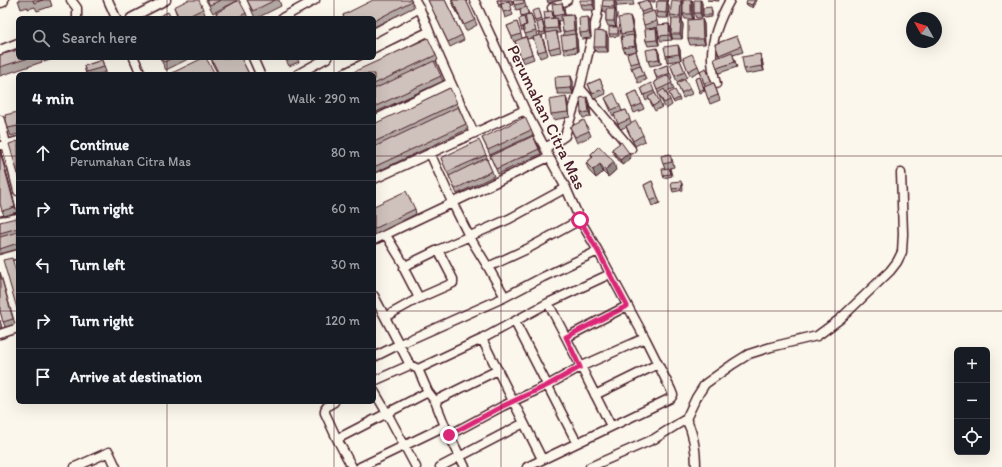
<!DOCTYPE html>
<html lang="en">
<head>
<meta charset="utf-8">
<style>
  :root { --surface:#171b24; --page:#242831; --text:#f1f3f6; --muted:#9ea1a6; --line:#363941 }
  body { margin:0; font-family:Itim,sans-serif; background:var(--page); color:var(--text) }
  .controls { position:absolute; right:12px; bottom:12px; display:grid; overflow:hidden; border-radius:6px; box-shadow:0 4px 16px #0002 }
  .controls button { width:36px; height:36px; display:grid; place-items:center; padding:0; border:0; border-bottom:1px solid var(--line); background:var(--surface); color:var(--text); font:20px sans-serif }
  .compass { position:absolute; left:906px; top:12px; width:36px; height:36px; border-radius:50%; background:var(--surface); box-shadow:0 4px 16px #0002; rotate:309deg }
  .stop { position:absolute; width:12px; height:12px; margin:-9px; border:3px solid #db2777; border-radius:50%; background:#fff }
  .stop.end { background:#db2777; border-color:#fff; box-shadow:0 1px 4px #0008 }
  .list { margin:0; padding:0; list-style:none }
  h2 { display:flex; justify-content:space-between; align-items:center; height:52px; margin:0; padding:0 16px; font-size:17px }
  h2 small { font-size:13px; font-weight:400; color:var(--muted) }
  .list li { display:grid; grid-template-columns:26px 1fr auto; gap:12px; align-items:center; box-sizing:border-box; height:56px; padding:0 16px; border-top:1px solid var(--line) }
  .list b { display:block; font-size:15px; white-space:nowrap }
  .list p { margin:0; font-size:13px; white-space:nowrap; color:var(--muted) }
  .list em { font-size:13px; font-style:normal; color:var(--muted) }
  .icon { flex:none; width:22px; height:22px; fill:none; stroke:currentColor; stroke-width:2; stroke-linecap:round; stroke-linejoin:round }
  .map { position:relative; flex:none; width:1002px; height:467px; overflow:hidden }
  .search { position:absolute; background:var(--surface); box-shadow:0 4px 16px #0002; left:16px; top:16px; width:360px; height:44px; display:flex; align-items:center; gap:10px; box-sizing:border-box; padding:0 14px; border-radius:6px; color:var(--muted); font-size:15px }
  .panel { position:absolute; background:var(--surface); box-shadow:0 4px 16px #0002; left:16px; top:72px; width:360px; height:332px; border-radius:6px }
  .map>svg:first-child { display:block }
</style>
</head>
<body>
<div class="map">
<svg width="1002" height="467" viewBox="0 0 1002 467">
  <rect width="100%" height="100%" fill="#fbf7ec"/>
  <filter id="ink" filterUnits="userSpaceOnUse"><feTurbulence type="fractalNoise" baseFrequency=".025" numOctaves="2"/><feDisplacementMap in="SourceGraphic" scale="8" xChannelSelector="R" yChannelSelector="G"/><feConvolveMatrix kernelMatrix="1 2 1 2 8 2 1 2 1" color-interpolation-filters="sRGB"/></filter>
  <g filter="url(#ink)">
    <g fill="none" stroke-linecap="round" stroke-linejoin="round">
      <g stroke="#4a1f2b" stroke-width="11">
        <path id="street" d="M 71,0 L 77,8 L 77,18
          M 108,0 L 116,18
          M 415,0 C 424,15 429,32 436,49 C 448,77 461,105 474,133
          M 474,0 L 525,110 L 545,148 L 549,157 L 566,188 L 580,220 L 598,251 L 645,338 L 671,390 L 673,395 L 671,398 L 527,467
          M 552,8 L 567,0
          M 131,18 L 166,0
          M 282,18 L 315,0
          M 374,33 L 420,8
          M 0,50 L 18,43
          M 134,58 L 141,74
          M 253,58 L 260,74
          M 298,74 L 327,58
          M 343,74 L 428,32
          M 716,84 C 714,76 712,67 712,59 C 711,38 720,18 730,0
          M 580,88 L 631,149
          M 0,120 L 18,191
          M 374,120 L 450,83
          M 0,146 L 18,141
          M 545,148 L 562,138 L 565,136 L 567,129 L 580,88 L 597,16 L 599,0
          M 430,153 L 452,202 L 469,236 L 488,267 L 505,297
          M 374,179 L 525,110
          M 0,221 L 18,218
          M 386,235 L 405,266 L 404,269 L 419,298
          M 374,240 L 549,157
          M 0,259 L 18,254
          M 0,262 L 18,326
          M 405,266 L 438,250 L 509,219 L 566,188
          M 488,267 L 527,249 L 580,220
          M 374,296 L 410,365 L 418,369
          M 548,303 C 570,344 590,385 611,426
          M 385,317 L 419,298 L 453,283 L 453,279 L 438,250
          M 515,322 L 577,443
          M 0,334 L 18,328
          M 567,337 L 627,306
          M 482,339 L 542,459
          M 374,357 L 400,344 L 505,297 L 543,277 L 598,251
          M 418,369 L 482,339 L 548,303 L 610,274
          M 418,369 L 428,392 L 435,401 L 445,426 L 465,467
          M 374,381 L 410,365
          M 374,391 L 387,413 L 416,467
          M 595,395 L 658,364
          M 435,401 L 498,370
          M 334,402 C 329,405 324,407 325,413 L 337,439 L 352,467
          M 686,419 C 694,434 696,450 696,467
          M 449,435 L 503,406 L 548,385 L 580,367 L 645,338
          M 337,439 L 428,392
          M 75,467 L 109,452 L 116,467
          M 360,467 L 445,426
          M 440,467 L 524,423
          M 590,467 L 654,439 L 686,419 L 696,398 L 705,384 L 733,364 L 749,354 L 771,347 L 817,336 L 840,319 L 863,297 L 890,271 L 897,262 L 902,252 L 903,234 L 901,173"/>
      </g>
      <g stroke="#4a1f2b" stroke-width="17">
        <path id="highway" d="M 0,0 L 1,0"/>
      </g>
      <use href="#street" stroke="#fbf7ec" stroke-width="8"/>
      <use href="#highway" stroke="#fbf7ec" stroke-width="14"/>
    </g>
    <path fill="#b2a7a2" stroke="#4a1f2b" d="M 18,0 L 50,0 L 52,6 L 37,11 L 35,7 L 28,9 L 28,7 L 21,9 Z
      M 206,0 L 236,0 L 237,1 L 213,13 Z
      M 247,0 L 279,0 L 281,6 L 257,18 L 255,18 Z
      M 411,0 L 414,7 L 374,27 L 374,18 L 344,18 L 343,15 Z
      M 428,0 L 445,0 L 462,35 L 464,40 L 450,47 Z
      M 451,0 L 466,0 L 477,25 L 466,31 Z
      M 497,0 L 512,0 L 513,5 L 510,5 L 513,15 L 505,18 L 502,7 L 499,7 Z
      M 513,0 L 524,0 L 526,7 L 529,14 L 531,14 L 533,19 L 537,36 L 540,35 L 537,23 L 536,23 L 535,21 L 540,12 L 546,34 L 542,35 L 548,55 L 540,58 L 533,38 L 527,39 L 524,30 L 522,31 L 521,28 L 522,18 L 520,9 L 516,10 Z
      M 547,0 L 562,0 L 548,3 Z
      M 595,0 L 595,10 L 582,10 L 580,4 Z
      M 616,0 L 633,0 L 634,5 L 618,6 L 616,3 L 616,12 L 617,14 L 616,27 L 608,26 L 606,21 L 606,12 L 604,12 L 602,6 Z
      M 645,0 L 655,0 L 655,2 L 649,2 L 652,12 L 654,11 L 658,25 L 669,24 L 671,32 L 672,20 L 670,15 L 681,1 L 683,6 L 682,21 L 683,25 L 682,39 L 673,39 L 671,35 L 672,40 L 661,41 L 659,36 L 658,27 L 653,28 L 656,28 L 658,33 L 659,45 L 648,46 L 646,41 L 645,29 L 642,15 L 638,3 L 646,1 Z
      M 659,0 L 668,0 L 667,2 L 669,7 L 668,18 L 658,18 L 656,12 Z
      M 681,0 L 692,0 L 693,3 L 693,19 L 685,19 L 683,14 L 683,1 L 681,1 Z
      M 707,0 L 719,0 L 719,1 Z
      M 757,0 L 753,8 L 747,5 L 746,3 Z
      M 562,3 L 564,8 L 565,15 L 573,15 L 575,20 L 576,36 L 575,36 L 577,39 L 578,52 L 565,54 L 563,49 L 564,36 L 563,32 L 562,20 L 558,21 L 560,33 L 557,33 L 561,52 L 551,54 L 549,49 L 547,33 L 545,29 L 553,13 L 554,18 L 555,18 L 554,16 Z
      M 702,3 L 702,18 L 696,18 L 694,13 Z
      M 174,7 L 203,9 L 206,17 L 204,18 L 178,18 Z
      M 712,10 L 712,17 L 704,18 L 703,15 Z
      M 216,13 L 246,13 L 248,18 L 218,18 Z
      M 630,16 L 632,21 L 637,51 L 625,53 L 623,48 L 621,34 Z
      M 702,19 L 704,24 L 705,44 L 690,45 L 688,39 Z
      M 517,22 L 522,38 L 526,37 L 534,59 L 523,63 L 515,42 L 514,42 L 507,26 Z
      M 590,22 L 591,38 L 582,39 L 580,33 Z
      M 619,30 L 619,36 L 610,37 L 609,34 Z
      M 606,32 L 608,37 L 608,52 L 596,52 L 594,47 Z
      M 737,36 L 743,52 L 733,55 L 737,67 L 719,73 L 714,59 L 719,57 L 715,44 Z
      M 678,45 L 680,50 L 681,60 L 667,62 L 666,56 Z
      M 636,51 L 641,67 L 646,80 L 638,83 L 633,69 L 632,70 L 630,64 Z
      M 659,53 L 661,64 L 650,66 L 648,61 Z
      M 0,55 L 18,58 L 41,58 L 42,62 L 0,76 Z
      M 436,55 L 438,60 L 434,62 L 443,81 L 374,113 L 374,74 Z
      M 43,58 L 56,58 L 44,62 Z
      M 160,58 L 190,58 L 166,70 Z
      M 211,58 L 241,58 L 249,74 L 218,74 L 213,65 Z
      M 285,58 L 297,58 L 299,62 L 289,66 Z
      M 683,58 L 698,66 L 700,71 L 706,68 L 712,83 L 714,83 L 720,100 L 710,104 L 704,87 L 705,86 L 700,71 L 690,76 Z
      M 762,59 L 764,71 L 746,74 L 744,69 Z
      M 102,60 L 106,72 L 99,74 L 86,74 L 84,66 Z
      M 680,60 L 687,77 L 677,82 L 670,64 Z
      M 667,65 L 672,78 L 670,79 L 674,89 L 666,92 L 670,100 L 672,105 L 666,109 L 660,98 L 654,82 L 657,80 L 654,70 Z
      M 700,77 L 705,91 L 700,93 L 695,79 Z
      M 600,79 L 606,94 L 594,99 L 588,84 Z
      M 573,81 L 573,94 L 558,94 L 556,89 Z
      M 677,83 L 690,89 L 692,94 L 683,98 Z
      M 641,88 L 654,91 L 662,107 L 655,111 L 649,99 L 646,101 Z
      M 637,91 L 644,109 L 634,113 L 627,95 Z
      M 669,93 L 679,98 L 680,100 L 674,103 Z
      M 566,97 L 568,103 L 570,117 L 553,120 L 551,114 Z
      M 605,98 L 620,106 L 622,111 L 626,110 L 631,123 L 643,135 L 645,141 L 635,146 L 626,127 L 620,129 L 615,115 L 613,116 Z
      M 457,103 L 468,129 L 374,173 L 374,124 Z
      M 589,103 L 591,117 L 583,118 L 581,113 Z
      M 18,112 L 18,134 L 11,136 L 8,128 Z
      M 570,127 L 589,131 L 591,136 L 577,143 Z
      M 531,130 L 533,135 L 490,155 L 482,138 Z
      M 0,149 L 17,212 L 4,216 L 0,203 Z
      M 539,149 L 541,154 L 498,174 L 490,156 Z
      M 612,149 L 631,158 L 622,165 L 614,154 Z
      M 591,154 L 616,170 L 608,177 L 603,172 L 596,178 L 589,171 L 586,163 L 592,158 Z
      M 486,155 L 488,160 L 487,160 L 494,176 L 457,194 L 441,158 Z
      M 672,159 L 674,167 L 670,168 L 672,176 L 664,178 L 663,175 L 665,169 L 663,164 Z
      M 652,181 L 660,203 L 652,206 L 644,185 Z
      M 682,183 L 683,190 L 673,192 L 672,189 Z
      M 374,206 L 415,209 L 416,214 L 374,235 Z
      M 0,222 L 18,225 L 18,249 L 0,254 Z
      M 0,272 L 15,324 L 5,327 L 0,311 Z
      M 0,320 L 2,328 L 0,328 Z"/>
    <path fill="#918884" stroke="#4a1f2b" d="M 593,0 L 595,0 L 595,10 L 593,5 Z
      M 614,0 L 615,0 L 616,3 L 616,12 L 614,7 Z
      M 691,0 L 692,0 L 693,3 L 693,19 L 691,14 Z
      M 700,0 L 701,0 L 702,3 L 702,18 L 700,13 Z
      M 755,0 L 757,0 L 753,8 L 752,5 Z
      M 667,1 L 669,7 L 668,18 L 666,13 Z
      M 681,1 L 683,6 L 682,21 L 680,16 Z
      M 562,3 L 564,8 L 566,20 L 564,14 Z
      M 615,9 L 617,14 L 616,27 L 614,21 Z
      M 573,15 L 575,20 L 576,36 L 574,30 Z
      M 630,16 L 632,21 L 635,37 L 633,32 Z
      M 588,17 L 590,22 L 591,38 L 589,32 Z
      M 557,18 L 560,33 L 558,28 Z
      M 681,19 L 683,25 L 682,39 L 680,34 Z
      M 702,19 L 704,24 L 705,44 L 703,39 Z
      M 669,24 L 671,29 L 672,40 L 670,35 Z
      M 656,28 L 658,33 L 659,45 L 657,40 Z
      M 606,32 L 608,37 L 608,52 L 606,47 Z
      M 575,34 L 577,39 L 578,52 L 576,47 Z
      M 633,35 L 635,40 L 637,51 L 635,46 Z
      M 678,45 L 680,50 L 681,60 L 679,54 Z
      M 657,48 L 659,53 L 661,64 L 659,59 Z
      M 760,54 L 762,59 L 764,71 L 762,66 Z
      M 571,76 L 573,81 L 573,94 L 571,88 Z
      M 566,97 L 568,103 L 570,117 L 568,112 Z
      M 587,97 L 589,103 L 591,117 L 589,112 Z
      M 0,149 L 17,212 L 15,207 Z
      M 629,153 L 631,158 L 622,165 L 620,160 Z
      M 614,162 L 616,170 L 608,177 L 605,170 Z
      M 600,164 L 603,172 L 596,178 L 593,170 Z"/>
    <path fill="#cfc2bc" stroke="#4a1f2b" d="M 33,0 L 43,0 L 34,3 Z
      M 188,0 L 199,0 L 203,9 L 185,18 L 179,18 L 174,7 Z
      M 207,0 L 221,0 L 210,5 Z
      M 239,0 L 246,13 L 237,18 L 219,18 L 216,13 Z
      M 247,0 L 275,0 L 253,11 Z
      M 373,0 L 411,0 L 412,1 L 374,21 L 374,18 L 344,18 L 343,15 Z
      M 428,0 L 445,0 L 462,35 L 448,42 Z
      M 452,0 L 466,0 L 475,20 L 464,25 Z
      M 497,0 L 511,0 L 512,2 L 509,3 L 509,1 L 499,5 Z
      M 513,0 L 524,0 L 524,3 L 514,5 Z
      M 580,0 L 593,0 L 593,5 L 580,4 Z
      M 603,0 L 614,0 L 614,7 L 602,6 Z
      M 616,0 L 632,0 L 616,1 Z
      M 647,0 L 648,0 L 651,9 L 641,12 L 638,3 Z
      M 672,0 L 681,1 L 680,16 L 670,15 Z
      M 683,0 L 691,0 L 691,14 L 683,14 Z
      M 694,0 L 700,0 L 700,13 L 694,13 Z
      M 747,0 L 755,0 L 752,5 L 746,3 Z
      M 509,1 L 512,10 L 503,12 L 501,4 Z
      M 657,1 L 667,1 L 666,13 L 656,12 Z
      M 562,3 L 564,14 L 554,16 L 552,4 Z
      M 527,7 L 528,14 L 521,16 L 520,9 Z
      M 711,7 L 712,15 L 703,15 L 703,8 Z
      M 539,9 L 542,19 L 535,21 L 532,11 Z
      M 606,9 L 615,9 L 614,21 L 606,21 Z
      M 552,11 L 553,18 L 545,19 L 544,12 Z
      M 654,11 L 657,21 L 644,25 L 641,15 Z
      M 168,12 L 171,18 L 155,18 Z
      M 531,14 L 536,31 L 525,34 L 523,26 L 527,25 L 525,15 Z
      M 573,15 L 574,30 L 563,32 L 561,16 Z
      M 630,16 L 633,32 L 621,34 L 618,18 Z
      M 524,17 L 526,25 L 523,26 L 523,27 L 521,28 L 519,19 Z
      M 588,17 L 589,32 L 580,33 L 579,18 Z
      M 557,18 L 558,28 L 545,29 L 544,19 Z
      M 672,19 L 681,19 L 680,34 L 671,34 Z
      M 702,19 L 703,39 L 688,39 L 688,20 Z
      M 542,21 L 545,32 L 539,33 L 537,23 Z
      M 517,22 L 521,34 L 512,37 L 507,26 Z
      M 669,24 L 670,35 L 659,36 L 657,25 Z
      M 609,27 L 618,27 L 618,34 L 609,34 Z
      M 656,28 L 657,40 L 646,41 L 645,29 Z
      M 556,31 L 560,46 L 549,49 L 546,33 Z
      M 595,31 L 606,32 L 606,47 L 594,47 Z
      M 575,34 L 576,47 L 563,49 L 561,36 Z
      M 541,35 L 546,50 L 538,52 L 533,37 Z
      M 633,35 L 635,46 L 623,48 L 621,37 Z
      M 737,36 L 741,46 L 719,55 L 715,44 Z
      M 526,37 L 532,54 L 521,58 L 515,41 Z
      M 428,38 L 436,55 L 374,84 L 374,74 L 349,74 Z
      M 678,45 L 679,54 L 666,56 L 664,47 Z
      M 657,48 L 659,59 L 648,61 L 646,50 Z
      M 18,50 L 18,58 L 29,58 L 0,67 L 0,55 Z
      M 636,51 L 639,62 L 630,64 L 627,54 Z
      M 732,52 L 735,62 L 717,68 L 714,59 Z
      M 692,54 L 698,66 L 688,71 L 683,58 Z
      M 760,54 L 762,66 L 744,69 L 742,57 Z
      M 161,58 L 173,58 L 164,62 Z
      M 203,58 L 206,58 L 215,74 L 170,74 Z
      M 211,58 L 241,58 L 249,74 L 219,74 Z
      M 286,58 L 295,58 L 287,61 Z
      M 102,60 L 104,67 L 86,72 L 84,66 Z
      M 680,60 L 685,72 L 675,76 L 670,64 Z
      M 434,61 L 441,76 L 374,107 L 374,89 Z
      M 640,65 L 644,75 L 636,78 L 632,68 Z
      M 667,65 L 670,73 L 657,78 L 654,70 Z
      M 706,68 L 711,81 L 704,83 L 700,71 Z
      M 668,75 L 672,83 L 657,90 L 654,82 Z
      M 571,76 L 571,88 L 556,89 L 555,77 Z
      M 700,77 L 704,89 L 699,91 L 695,79 Z
      M 600,79 L 604,89 L 592,93 L 588,84 Z
      M 685,79 L 690,89 L 681,93 L 677,83 Z
      M 651,83 L 654,91 L 644,95 L 641,88 Z
      M 714,83 L 718,95 L 708,99 L 704,87 Z
      M 450,88 L 457,103 L 374,142 L 374,124 Z
      M 664,89 L 670,100 L 664,103 L 658,93 Z
      M 675,90 L 679,98 L 673,101 L 669,93 Z
      M 637,91 L 642,104 L 632,108 L 627,95 Z
      M 614,93 L 620,106 L 612,110 L 605,98 Z
      M 655,93 L 660,102 L 653,106 L 648,97 Z
      M 566,97 L 568,112 L 551,114 L 549,100 Z
      M 587,97 L 589,112 L 581,113 L 580,98 Z
      M 458,107 L 466,124 L 374,167 L 374,147 Z
      M 626,110 L 630,119 L 618,124 L 614,114 Z
      M 18,112 L 18,126 L 8,128 L 5,115 Z
      M 525,117 L 531,130 L 488,150 L 482,138 Z
      M 584,120 L 589,131 L 575,137 L 570,127 Z
      M 636,121 L 643,135 L 633,141 L 626,126 Z
      M 533,136 L 539,149 L 496,169 L 490,156 Z
      M 479,140 L 486,155 L 447,172 L 441,158 Z
      M 18,141 L 18,174 L 9,144 Z
      M 621,142 L 629,153 L 620,160 L 612,149 Z
      M 599,146 L 614,162 L 605,170 L 600,164 L 593,170 L 586,163 L 593,157 L 591,154 Z
      M 0,151 L 15,207 L 2,211 L 0,203 Z
      M 670,154 L 672,162 L 663,164 L 661,156 Z
      M 486,158 L 492,171 L 455,189 L 449,176 Z
      M 669,168 L 671,174 L 663,175 L 662,169 Z
      M 652,181 L 658,198 L 650,201 L 644,185 Z
      M 681,181 L 682,188 L 672,189 L 671,182 Z
      M 406,191 L 415,209 L 374,229 L 374,206 Z
      M 16,218 L 18,228 L 0,233 L 0,222 Z
      M 18,232 L 18,243 L 0,249 L 0,237 Z
      M 16,256 L 18,256 L 18,263 Z
      M 12,258 L 18,278 L 18,312 L 3,260 Z
      M 0,273 L 13,319 L 3,322 L 0,311 Z"/>
  </g>
  <g fill="none" stroke-linecap="round" stroke-linejoin="round" filter="url(#ink)">
    <path stroke="#db2777" stroke-width="5" d="M 449,435 L 503,406 L 548,385 L 580,367 L 566,337 L 627,306 L 598,251 L 580,220"/>
  </g>
  <path fill="none" stroke="#4a1f2b" stroke-width="1" stroke-opacity="0.55" d="M 167,0 L 167,18M 334,0 L 334,18M 501,0 L 501,467M 668,0 L 668,467M 835,0 L 835,467M 167,58 L 167,74M 334,58 L 334,74M 0,156 L 18,156M 374,156 L 1002,156M 0,311 L 18,311M 374,311 L 1002,311M 167,402 L 167,467M 334,402 L 334,467"/>
  <g text-anchor="middle" dominant-baseline="central" stroke-width="3" stroke-linejoin="round" paint-order="stroke">
    <g font-size="17" fill="#4a1f2b" stroke="#fbf7ec">
      <text transform="translate(547 117) rotate(64)">Perumahan Citra Mas</text>
    </g>
  </g>
</svg>
<div class="controls">
<button>+</button>
<button>−</button>
<button><svg class="icon" aria-label="locate" viewBox="0 0 24 24"><circle cx="12" cy="12" r="6"/><path d="M12 2v4M12 18v4M2 12h4M18 12h4"/></svg></button>
</div>
<svg class="compass" viewBox="-18 -18 36 36"><path d="M0-13l5 13h-10z" fill="#e53935"/><path d="M0 13l5-13h-10z" fill="#9ea1a6"/></svg>
<div class="stop" style="left:580px;top:220px"></div>
<div class="stop end" style="left:449px;top:435px"></div>
<div class="search"><svg class="icon" aria-label="search" viewBox="0 0 24 24"><circle cx="10" cy="10" r="6"/><path d="M15 15l6 6"/></svg>Search here</div>
<section class="panel">
<h2>4 min<small>Walk · 290 m</small></h2>
<ul class="list">
<li><svg class="icon" aria-label="ahead" viewBox="0 0 24 24"><path d="M12 20V5M6 11l6-6 6 6"/></svg><div><b>Continue</b><p>Perumahan Citra Mas</p></div><em>80 m</em></li>
<li><svg class="icon" aria-label="right" viewBox="0 0 24 24"><path d="M7 20v-9h11M14 6l5 5-5 5"/></svg><div><b>Turn right</b></div><em>60 m</em></li>
<li><svg class="icon" aria-label="left" viewBox="0 0 24 24"><path d="M17 20v-9H6M10 6l-5 5 5 5"/></svg><div><b>Turn left</b></div><em>30 m</em></li>
<li><svg class="icon" aria-label="right" viewBox="0 0 24 24"><path d="M7 20v-9h11M14 6l5 5-5 5"/></svg><div><b>Turn right</b></div><em>120 m</em></li>
<li><svg class="icon" aria-label="arrive" viewBox="0 0 24 24"><path d="M6 21V4h12l-3 4 3 4H6"/></svg><div><b>Arrive at destination</b></div></li>
</ul>
</section>
</div>
</body>
</html>
